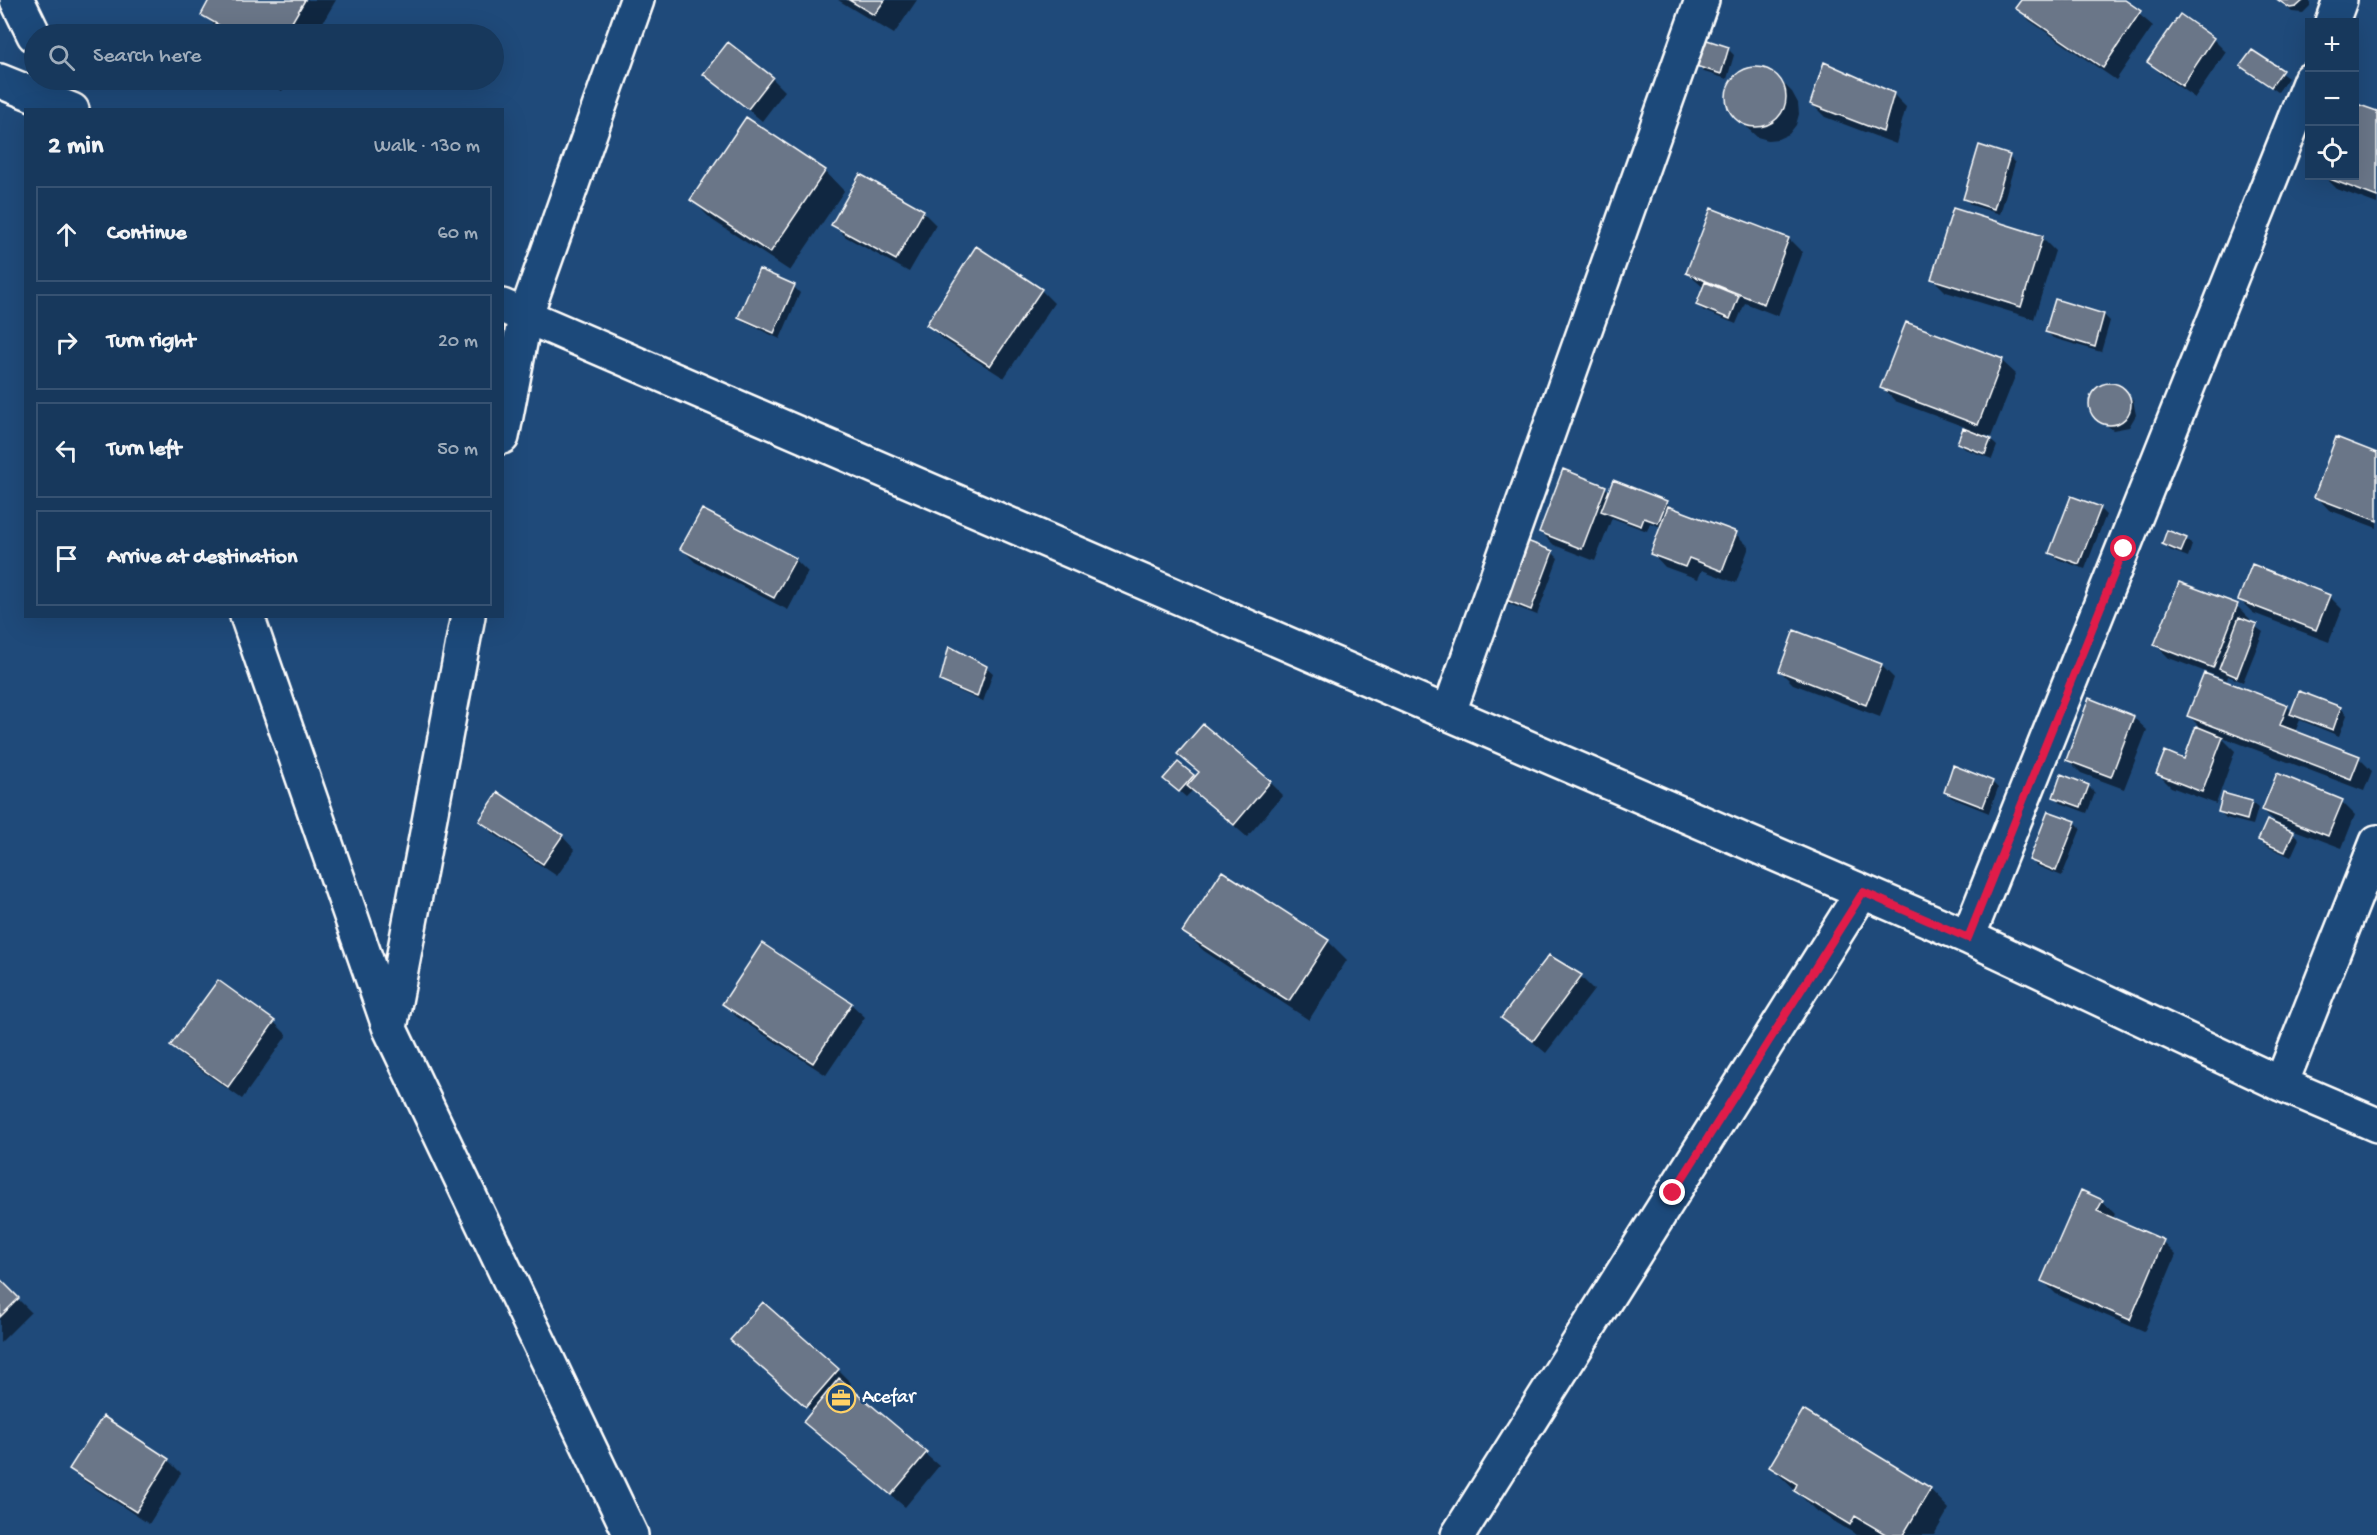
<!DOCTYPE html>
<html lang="en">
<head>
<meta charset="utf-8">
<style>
  :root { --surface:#17385c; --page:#244365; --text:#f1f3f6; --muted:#9eacbb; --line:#365272 }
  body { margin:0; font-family:"Gochi Hand",sans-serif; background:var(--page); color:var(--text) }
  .controls { position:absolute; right:18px; top:18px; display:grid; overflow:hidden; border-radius:0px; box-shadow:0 6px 24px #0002 }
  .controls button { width:54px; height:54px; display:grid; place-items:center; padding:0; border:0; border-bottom:2px solid var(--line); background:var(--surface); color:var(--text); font:30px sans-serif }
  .stop { position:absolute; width:18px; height:18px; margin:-14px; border:4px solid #e11d48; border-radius:50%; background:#fff }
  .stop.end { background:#e11d48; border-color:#fff; box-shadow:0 2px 6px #0008 }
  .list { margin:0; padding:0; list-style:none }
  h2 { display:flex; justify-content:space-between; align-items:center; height:78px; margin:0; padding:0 24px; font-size:26px }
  h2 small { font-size:20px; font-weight:400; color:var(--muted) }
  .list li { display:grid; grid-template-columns:39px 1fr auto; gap:18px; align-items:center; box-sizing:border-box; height:96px; margin:0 12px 12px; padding:0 12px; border:2px solid var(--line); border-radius:0px }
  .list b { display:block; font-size:22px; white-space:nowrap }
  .list em { font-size:20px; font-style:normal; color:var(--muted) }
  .icon { flex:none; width:33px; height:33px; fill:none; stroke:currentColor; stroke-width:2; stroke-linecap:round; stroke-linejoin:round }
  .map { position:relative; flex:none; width:2377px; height:1535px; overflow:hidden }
  .search { position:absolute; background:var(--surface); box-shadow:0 6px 24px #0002; left:24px; top:24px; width:480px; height:66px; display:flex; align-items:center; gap:15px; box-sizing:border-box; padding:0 21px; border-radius:33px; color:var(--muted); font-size:22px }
  .panel { position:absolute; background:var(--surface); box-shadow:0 6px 24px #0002; left:24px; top:108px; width:480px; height:510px; border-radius:0px }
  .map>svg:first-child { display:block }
</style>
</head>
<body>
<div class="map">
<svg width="2377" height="1535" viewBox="0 0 2377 1535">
  <rect width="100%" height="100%" fill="#1f4a7a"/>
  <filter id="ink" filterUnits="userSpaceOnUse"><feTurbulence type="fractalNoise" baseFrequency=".0167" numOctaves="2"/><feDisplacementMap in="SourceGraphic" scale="12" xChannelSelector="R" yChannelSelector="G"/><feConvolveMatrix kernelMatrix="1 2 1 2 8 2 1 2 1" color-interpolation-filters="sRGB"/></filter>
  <g filter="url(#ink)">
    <path fill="#0007" d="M 211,0 L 336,0 L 316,34 L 223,34 L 203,14 Z
      M 838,0 L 917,0 L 894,34 Z
      M 2023,0 L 2122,0 L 2153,26 L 2116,80 L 2030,21 L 2017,8 Z
      M 2280,0 L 2310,0 L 2310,6 L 2303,13 L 2292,12 Z
      M 2180,16 L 2213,39 L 2226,52 L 2195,98 L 2162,75 L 2149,62 Z
      M 1728,49 L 1734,55 L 1727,79 L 1704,72 L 1697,65 Z
      M 2252,52 L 2288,78 L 2278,92 L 2242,66 Z
      M 1759,68 L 1779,79 L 1792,92 L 1798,103 L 1799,114 L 1796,125 L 1789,134 L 1778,139 L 1768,140 L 1757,137 L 1733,115 L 1728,106 L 1730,83 L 1747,69 Z
      M 705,74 L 772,78 L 785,91 L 762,121 Z
      M 263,80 L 289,80 L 282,91 Z
      M 1893,94 L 1906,107 L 1896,144 L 1825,117 L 1812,104 Z
      M 2377,113 L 2377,204 L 2337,189 L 2324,176 L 2354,176 Z
      M 2009,157 L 2015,163 L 2000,214 L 1971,205 L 1965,199 Z
      M 825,171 L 844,191 L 790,271 L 712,220 L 692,200 Z
      M 1711,210 L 1789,239 L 1802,252 L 1778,316 L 1745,303 L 1736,324 L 1704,311 L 1697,305 L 1704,288 L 1687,273 Z
      M 923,212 L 936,225 L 909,272 L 846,237 L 833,224 Z
      M 2042,238 L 2055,251 L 2034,319 L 1946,292 L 1933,279 Z
      M 794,287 L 800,293 L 780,339 L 746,323 L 739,317 Z
      M 1041,290 L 1054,303 L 1004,378 L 941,338 L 928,325 Z
      M 2056,301 L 2104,315 L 2110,321 L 2101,352 L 2053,338 L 2047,332 Z
      M 1906,324 L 2002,361 L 2016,374 L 1991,437 L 1985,435 L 1997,446 L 1992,459 L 1965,449 L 1959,443 L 1965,427 L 1895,401 L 1882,387 Z
      M 2113,385 L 2133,400 L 2136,415 L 2129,427 L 2113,430 L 2094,416 L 2090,401 L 2099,388 Z
      M 2377,454 L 2377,528 L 2329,510 L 2316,496 Z
      M 1605,487 L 1610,492 L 1666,502 L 1672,508 L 1736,534 L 1749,547 L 1736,583 L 1702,570 L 1698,579 L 1665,567 L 1652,553 L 1661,527 L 1650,523 L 1647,531 L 1612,518 L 1595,561 L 1554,545 L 1541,532 Z
      M 2100,509 L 2106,515 L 2085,569 L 2057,559 L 2051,553 Z
      M 2186,539 L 2192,545 L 2188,557 L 2170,550 L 2164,544 Z
      M 682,549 L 795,559 L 808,572 L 788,610 L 695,562 Z
      M 1552,552 L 1558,558 L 1537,615 L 1507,603 L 1501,597 Z
      M 2329,596 L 2342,609 L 2329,642 L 2253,613 L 2240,600 Z
      M 2237,606 L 2250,619 L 2249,622 L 2263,632 L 2243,682 L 2228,676 L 2227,680 L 2169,658 L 2156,645 Z
      M 1881,665 L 1894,678 L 1880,717 L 1793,684 L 1780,671 Z
      M 986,667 L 993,673 L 983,702 L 948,686 L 942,680 Z
      M 2300,693 L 2341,708 L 2347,715 L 2339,736 L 2300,720 L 2295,732 L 2359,758 L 2372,771 L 2364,791 L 2220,736 L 2235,751 L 2216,804 L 2171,787 L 2158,774 L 2185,761 L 2204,731 L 2189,716 L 2287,706 L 2293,712 Z
      M 2133,717 L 2147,730 L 2124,789 L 2081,773 L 2068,760 Z
      M 1179,754 L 1270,782 L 1283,795 L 1247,837 L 1193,790 L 1186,797 L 1172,785 L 1178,764 L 1195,778 L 1199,773 Z
      M 1992,782 L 1998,788 L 1989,813 L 1952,798 L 1945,792 Z
      M 2088,786 L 2095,793 L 2087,813 L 2061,803 L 2055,796 Z
      M 2251,802 L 2258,808 L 2253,825 L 2226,818 L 2220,812 Z
      M 2342,802 L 2355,815 L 2342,848 L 2276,823 L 2263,810 Z
      M 481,821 L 562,836 L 575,850 L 557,876 L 494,834 Z
      M 2075,822 L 2081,828 L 2062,876 L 2037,866 L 2031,860 Z
      M 2293,833 L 2299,839 L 2291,857 L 2266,846 L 2260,840 Z
      M 1184,932 L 1328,941 L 1347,960 L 1309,1020 L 1204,951 Z
      M 763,945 L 851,1004 L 865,1017 L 826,1075 L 737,1017 L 724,1004 Z
      M 1581,977 L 1594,990 L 1546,1053 L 1503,1017 Z
      M 218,982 L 274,1022 L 287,1035 L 242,1099 L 185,1059 L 172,1046 Z
      M 2102,1201 L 2115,1214 L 2112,1220 L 2163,1242 L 2176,1255 L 2144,1332 L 2056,1294 L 2043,1281 Z
      M 0,1281 L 31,1312 L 0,1343 Z
      M 763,1304 L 838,1370 L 851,1383 L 848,1387 L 939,1466 L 905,1507 L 818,1435 L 813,1412 L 745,1353 Z
      M 168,1460 L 181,1473 L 149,1524 L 84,1481 L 71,1468 Z
      M 1771,1467 L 1930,1489 L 1949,1509 L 1934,1535 L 1857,1535 L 1815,1510 Z"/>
    <path fill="#6a7688" stroke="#fff" stroke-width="1.5" d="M 209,0 L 305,0 L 285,34 L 234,34 L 201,15 Z
      M 849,0 L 885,0 L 874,15 Z
      M 2021,0 L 2125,0 L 2141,11 L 2103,68 L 2015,8 Z
      M 2278,0 L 2304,0 L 2296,7 L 2290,8 Z
      M 2180,14 L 2214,38 L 2182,86 L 2147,62 Z
      M 1704,39 L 1729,47 L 1721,74 L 1696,66 Z
      M 728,42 L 773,77 L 748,109 L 703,74 Z
      M 2252,50 L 2283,70 L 2271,87 L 2240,66 Z
      M 1824,62 L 1894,93 L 1883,132 L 1810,104 Z
      M1726 97a30 30 0 1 1 60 0a30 30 0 1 1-60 0Z
      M 2354,103 L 2377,111 L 2377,197 L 2322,176 L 2354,176 Z
      M 746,117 L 826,170 L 770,253 L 690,200 Z
      M 1979,145 L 2010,155 L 1994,209 L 1963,199 Z
      M 860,174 L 924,210 L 896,260 L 831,225 Z
      M 1711,208 L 1789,238 L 1764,304 L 1686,273 Z
      M 1953,208 L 2043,236 L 2021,307 L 1931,279 Z
      M 976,246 L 1042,289 L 990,366 L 926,325 Z
      M 759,269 L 795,285 L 774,333 L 738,317 Z
      M 1705,282 L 1739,296 L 1730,319 L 1696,305 Z
      M 2055,299 L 2104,314 L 2095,347 L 2045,332 Z
      M 1906,322 L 2003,359 L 1978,425 L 1880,388 Z
      M2089 404a21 21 0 1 1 42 0a21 21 0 1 1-42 0Z
      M 1963,428 L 1991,439 L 1985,454 L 1957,443 Z
      M 2336,437 L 2377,453 L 2377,521 L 2314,497 Z
      M 1563,469 L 1606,486 L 1582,549 L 1539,532 Z
      M 1613,480 L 1667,501 L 1658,523 L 1644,518 L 1641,526 L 1601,511 Z
      M 2071,496 L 2101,507 L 2079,564 L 2049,553 Z
      M 1668,506 L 1737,532 L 1722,571 L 1689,558 L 1685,567 L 1650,554 Z
      M 702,509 L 796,558 L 774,598 L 680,549 Z
      M 2167,530 L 2187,538 L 2181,552 L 2162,544 Z
      M 1522,539 L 1553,551 L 1531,610 L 1499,597 Z
      M 2252,564 L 2330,595 L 2316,630 L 2238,600 Z
      M 2179,582 L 2238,604 L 2213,668 L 2154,645 Z
      M 2239,617 L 2257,624 L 2237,677 L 2219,669 Z
      M 1794,630 L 1882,664 L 1866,705 L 1779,671 Z
      M 949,646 L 987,666 L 977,697 L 940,681 Z
      M 2204,673 L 2288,705 L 2280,725 L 2360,756 L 2351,779 L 2187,716 Z
      M 2299,691 L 2341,707 L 2333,730 L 2290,714 Z
      M 2089,698 L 2134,716 L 2111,777 L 2066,760 Z
      M 1203,724 L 1271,781 L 1234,825 L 1187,786 L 1199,772 L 1177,754 Z
      M 2196,726 L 2223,737 L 2202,792 L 2156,774 L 2165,751 L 2184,759 Z
      M 1178,762 L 1194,775 L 1179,792 L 1163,779 Z
      M 1953,765 L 1993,781 L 1983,807 L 1944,792 Z
      M 2277,773 L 2343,800 L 2328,836 L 2262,810 Z
      M 2061,774 L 2089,785 L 2081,807 L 2053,797 Z
      M 498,792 L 563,835 L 543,864 L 479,821 Z
      M 2223,793 L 2252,801 L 2247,820 L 2218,812 Z
      M 2048,811 L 2076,821 L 2056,871 L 2029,860 Z
      M 2267,820 L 2294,832 L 2285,852 L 2258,840 Z
      M 1222,871 L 1329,940 L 1289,1001 L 1182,932 Z
      M 762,943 L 852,1003 L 813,1063 L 722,1004 Z
      M 1549,955 L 1582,975 L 1533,1041 L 1501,1018 Z
      M 218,980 L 275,1021 L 228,1087 L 170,1046 Z
      M 2081,1190 L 2103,1200 L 2097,1211 L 2164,1240 L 2130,1320 L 2041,1281 Z
      M 0,1279 L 19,1298 L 0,1317 Z
      M 763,1302 L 839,1369 L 806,1407 L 730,1340 Z
      M 839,1378 L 927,1452 L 891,1495 L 803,1422 Z
      M 1803,1410 L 1931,1488 L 1903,1535 L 1887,1535 L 1855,1516 L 1850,1525 L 1794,1491 L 1797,1484 L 1769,1467 Z
      M 103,1416 L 169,1459 L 136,1512 L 69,1469 Z"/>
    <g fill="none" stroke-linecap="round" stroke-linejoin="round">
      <g stroke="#fff" stroke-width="38">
        <path id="minor" d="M 17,0 L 34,35
          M 2332,22 L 2340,0
          M 0,81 L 72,110
          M 502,306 L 1968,937 L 2281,1084 L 2377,1125
          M 502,437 L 525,317 L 637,0
          M 247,616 L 390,1029 L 631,1535
          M 1449,712 L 1702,0
          M 1968,937 L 2310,80
          M 390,1028 L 468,616
          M 2281,1084 L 2377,842
          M 1458,1535 L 1862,892"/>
      </g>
      <use href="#minor" stroke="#1f4a7a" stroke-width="33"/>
    </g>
  </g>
  <g fill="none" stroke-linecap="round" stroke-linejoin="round" filter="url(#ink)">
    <path stroke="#e11d48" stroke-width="8" d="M 1673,1193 L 1863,892 L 1968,938 L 2124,549"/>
  </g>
  <defs>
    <g id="office-ring" transform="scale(1.5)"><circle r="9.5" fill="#1f4a7a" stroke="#ffd166" stroke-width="1.5"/><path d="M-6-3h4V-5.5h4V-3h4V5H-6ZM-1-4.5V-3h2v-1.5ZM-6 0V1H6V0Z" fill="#ffd166"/></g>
  </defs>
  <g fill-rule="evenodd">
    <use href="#office-ring" x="841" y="1398"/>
  </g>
  <g text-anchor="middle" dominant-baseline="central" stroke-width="5" stroke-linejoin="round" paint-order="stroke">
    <g font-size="20" fill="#fff" stroke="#1f4a7a" text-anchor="start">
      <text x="862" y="1398">Acefar</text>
    </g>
  </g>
</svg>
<div class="controls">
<button>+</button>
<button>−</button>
<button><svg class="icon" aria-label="locate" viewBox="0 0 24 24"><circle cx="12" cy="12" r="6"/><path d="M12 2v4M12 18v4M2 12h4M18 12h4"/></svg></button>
</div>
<div class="stop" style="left:2124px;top:549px"></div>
<div class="stop end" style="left:1673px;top:1193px"></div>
<div class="search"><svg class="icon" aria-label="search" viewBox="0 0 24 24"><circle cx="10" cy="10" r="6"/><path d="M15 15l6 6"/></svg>Search here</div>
<section class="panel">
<h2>2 min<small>Walk · 130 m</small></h2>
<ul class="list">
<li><svg class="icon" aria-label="ahead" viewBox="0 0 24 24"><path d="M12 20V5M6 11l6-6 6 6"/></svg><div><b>Continue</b></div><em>60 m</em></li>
<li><svg class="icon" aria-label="right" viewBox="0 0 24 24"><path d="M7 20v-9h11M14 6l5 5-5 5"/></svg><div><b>Turn right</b></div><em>20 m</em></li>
<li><svg class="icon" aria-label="left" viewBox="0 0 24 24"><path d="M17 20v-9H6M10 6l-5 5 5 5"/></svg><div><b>Turn left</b></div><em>50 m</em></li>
<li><svg class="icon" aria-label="arrive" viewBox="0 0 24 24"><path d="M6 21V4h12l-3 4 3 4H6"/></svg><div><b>Arrive at destination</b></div></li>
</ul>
</section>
</div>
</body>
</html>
